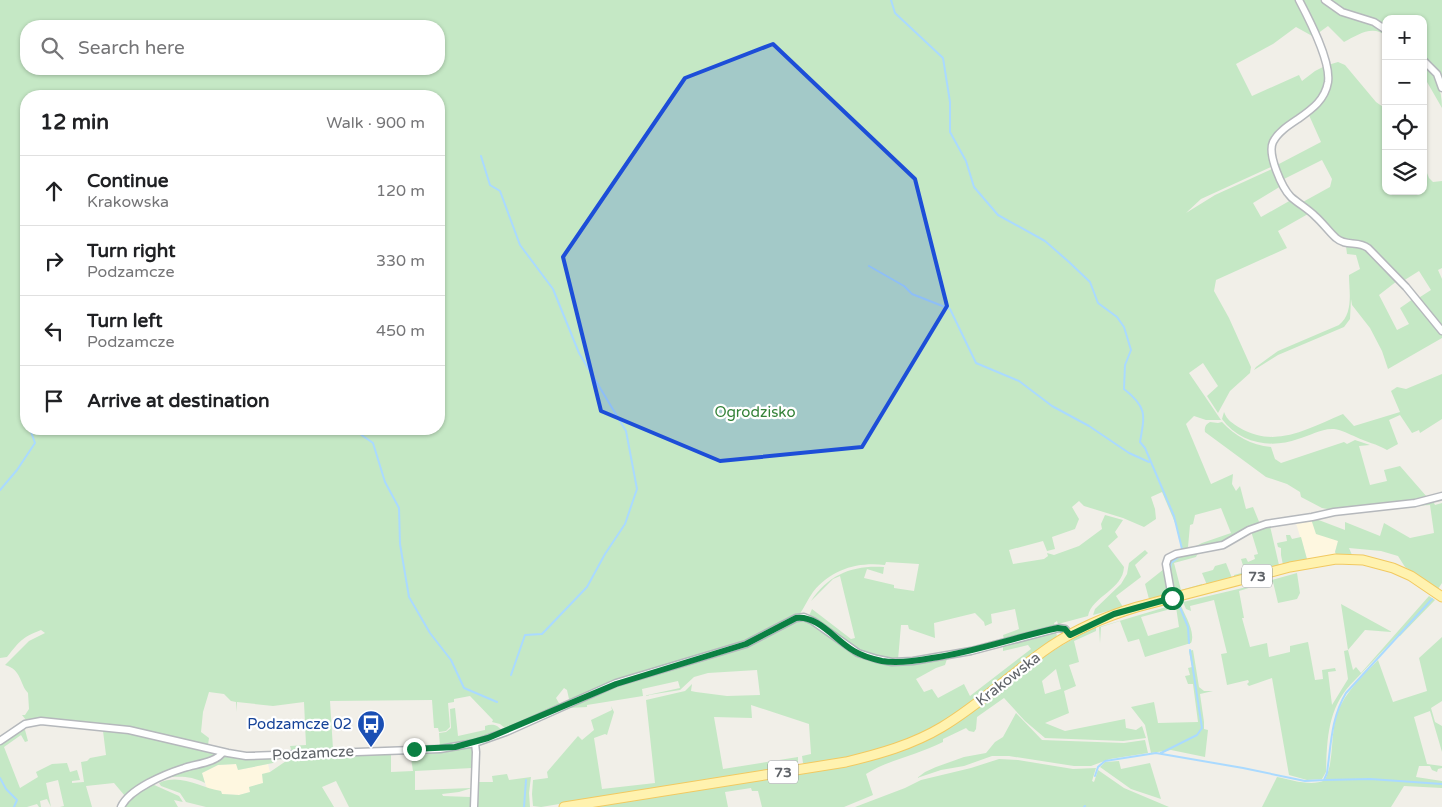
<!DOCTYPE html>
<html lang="en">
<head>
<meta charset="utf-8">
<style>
  :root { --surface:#fff; --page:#f6f6f6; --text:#202124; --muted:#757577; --line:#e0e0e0 }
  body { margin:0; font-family:"Varela Round",sans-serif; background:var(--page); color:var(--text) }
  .controls { position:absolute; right:15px; top:15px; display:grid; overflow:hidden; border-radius:10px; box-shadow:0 1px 4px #0004 }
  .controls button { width:45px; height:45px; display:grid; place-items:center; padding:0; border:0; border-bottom:1px solid var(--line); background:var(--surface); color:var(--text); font:25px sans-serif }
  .stop { position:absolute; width:15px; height:15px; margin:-11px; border:4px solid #0b8043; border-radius:50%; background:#fff }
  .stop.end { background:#0b8043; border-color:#fff; box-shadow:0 1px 5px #0008 }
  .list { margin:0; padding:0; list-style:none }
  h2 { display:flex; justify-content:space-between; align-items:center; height:65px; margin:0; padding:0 20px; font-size:21px }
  h2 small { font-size:16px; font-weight:400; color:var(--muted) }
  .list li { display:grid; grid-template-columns:32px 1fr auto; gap:15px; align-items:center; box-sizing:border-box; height:70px; padding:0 20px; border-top:1px solid var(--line) }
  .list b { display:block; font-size:19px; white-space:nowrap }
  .list p { margin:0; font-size:16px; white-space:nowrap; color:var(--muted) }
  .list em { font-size:16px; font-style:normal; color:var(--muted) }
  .icon { flex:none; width:28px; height:28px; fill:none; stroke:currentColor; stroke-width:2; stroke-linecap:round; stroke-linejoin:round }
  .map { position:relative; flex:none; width:1442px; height:807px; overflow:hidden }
  .search { position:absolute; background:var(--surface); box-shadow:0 1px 4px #0004; left:20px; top:20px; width:425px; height:55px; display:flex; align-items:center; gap:12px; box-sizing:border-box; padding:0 18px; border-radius:20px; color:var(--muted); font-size:19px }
  .panel { position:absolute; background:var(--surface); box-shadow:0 1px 4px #0004; left:20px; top:90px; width:425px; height:345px; border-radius:20px }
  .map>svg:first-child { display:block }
</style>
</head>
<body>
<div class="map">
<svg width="1442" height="807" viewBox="0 0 1442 807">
  <rect width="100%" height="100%" fill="#f1efe8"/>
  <path fill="#fef7e0" d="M 1311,519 L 1338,541 L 1335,552 L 1336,556 L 1307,559 L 1295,520 Z
    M 237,764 L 238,770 L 268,764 L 270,772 L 264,783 L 249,787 L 250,792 L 239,795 L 222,794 L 221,791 L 207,789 L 202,773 L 218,765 Z"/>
  <path fill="#c5e8c5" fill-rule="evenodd" d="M 0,0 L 1298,0 L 1314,37 L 1296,27 L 1273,44 L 1236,64 L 1252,96 L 1299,75 L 1302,81 L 1315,71 L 1325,66 L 1327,78 L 1320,100 L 1276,134 L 1273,166 L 1201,199 L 1186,213 L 1215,195 L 1274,168 L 1281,186 L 1253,203 L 1261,217 L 1291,200 L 1308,214 L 1278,231 L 1287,248 L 1216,280 L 1214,291 L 1229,318 L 1251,367 L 1250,373 L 1230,391 L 1218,413 L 1207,396 L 1218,386 L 1203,363 L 1189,373 L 1221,420 L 1206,420 L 1194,416 L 1186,424 L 1211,484 L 1233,474 L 1232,484 L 1236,491 L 1240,486 L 1246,509 L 1253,507 L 1260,524 L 1225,543 L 1186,551 L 1202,543 L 1231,533 L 1221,508 L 1195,515 L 1193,524 L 1190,525 L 1188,547 L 1181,552 L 1182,549 L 1176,525 L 1162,492 L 1151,497 L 1155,509 L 1156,519 L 1144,527 L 1123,518 L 1084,506 L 1079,501 L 1072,507 L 1079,519 L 1075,529 L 1052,537 L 1055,549 L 1047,551 L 1043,541 L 1009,550 L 1013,564 L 1044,559 L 1048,556 L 1047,553 L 1054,555 L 1079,546 L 1102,529 L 1101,524 L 1105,515 L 1123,520 L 1115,532 L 1118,537 L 1108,546 L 1124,567 C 1123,590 1092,596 1088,616 L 1058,624 L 1057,621 L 1054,623 L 1055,626 L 1004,639 L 1003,635 L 1019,629 L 1015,609 L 991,614 L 992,623 L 985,626 L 984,622 L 975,613 L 934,623 L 935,638 L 909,629 L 908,625 L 901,625 L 898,660 C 880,658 862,653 847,643 C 834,635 823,622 809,616 L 812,609 L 851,639 L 855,638 L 840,576 L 833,579 L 811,601 C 829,574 853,565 884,567 L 883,574 L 867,569 L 864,578 L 894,585 L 894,588 L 914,591 L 919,564 L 886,562 L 885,565 C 857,562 832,569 813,592 C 808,599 804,608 799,615 L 788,619 L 756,636 L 731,647 L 639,673 L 597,688 L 571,700 L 569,699 L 567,690 L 564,688 L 556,698 L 560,705 L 506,729 L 500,724 L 492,722 L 493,720 L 470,696 L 454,699 L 454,702 L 448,703 L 450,727 L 446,731 L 439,732 L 438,728 L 434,728 L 432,700 L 330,701 L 333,749 L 292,752 L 290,746 L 306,745 L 304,702 L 273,706 L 237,702 L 236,712 L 236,702 L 231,701 L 224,694 L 209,692 L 203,712 L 201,732 L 209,738 L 208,745 L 147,731 L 39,719 L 26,720 L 22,715 L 25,715 L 29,709 L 28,693 C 19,683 22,670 5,665 L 29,641 L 45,633 L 41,630 C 21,638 20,641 7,657 L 0,658 ZM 26,26 L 439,26 L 439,69 L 26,69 ZM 26,96 L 439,96 L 439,429 L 26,429 Z
    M 1302,0 L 1320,0 L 1342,14 L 1365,20 L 1386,33 L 1386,36 C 1373,24 1357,35 1344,42 L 1328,26 L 1317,34 Z
    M 1328,0 L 1442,0 L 1442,84 C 1438,72 1433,64 1423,57 L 1423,19 L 1386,19 L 1386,28 L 1343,10 Z
    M 1338,62 L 1345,65 L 1376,102 L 1386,109 L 1386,191 L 1423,191 L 1423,163 L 1429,178 L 1433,182 L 1442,181 L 1442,268 L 1438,270 L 1442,279 L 1442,329 L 1417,299 L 1431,290 L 1419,271 L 1403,281 L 1366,244 L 1342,240 L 1301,203 L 1330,187 L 1332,179 L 1322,160 L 1282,180 L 1277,165 L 1321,142 L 1308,113 L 1325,96 L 1328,65 Z
    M 1423,63 C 1436,77 1442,88 1442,108 L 1423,75 Z
    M 1346,246 L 1362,246 L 1397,281 L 1379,295 L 1397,330 L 1409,324 L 1400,308 L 1413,299 L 1442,333 L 1442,338 L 1388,369 L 1382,351 L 1370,328 L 1352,305 L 1351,299 L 1350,319 L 1344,327 L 1278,355 L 1254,370 L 1256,367 L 1278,351 L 1339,325 C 1354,313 1349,291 1349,275 L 1360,269 L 1356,255 L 1347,254 Z
    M 1442,374 L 1442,419 L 1420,433 L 1419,430 L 1412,433 L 1400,415 L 1389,420 L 1398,444 L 1387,450 C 1377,444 1366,442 1356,437 C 1349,434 1342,430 1334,429 C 1322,428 1309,436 1298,439 C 1271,449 1239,443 1222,419 L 1224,412 C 1227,420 1232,423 1240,428 C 1276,449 1309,428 1343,414 L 1354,426 L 1400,412 L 1391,391 L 1397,387 L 1406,389 Z
    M 1210,422 L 1218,423 L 1222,422 C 1235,436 1251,445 1271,447 L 1275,459 L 1281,463 L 1344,442 L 1347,444 L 1355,440 L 1370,445 L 1359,446 L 1370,485 L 1387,481 L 1384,470 L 1400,466 L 1427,497 L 1427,499 L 1332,510 L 1322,508 L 1301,497 L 1300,492 L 1287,484 L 1266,477 L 1205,432 C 1204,427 1206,424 1210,422 Z
    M 1433,501 L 1435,505 L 1442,503 L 1442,583 L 1438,589 L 1405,567 L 1398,556 L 1381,551 L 1349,548 L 1352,555 L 1336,554 L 1335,552 L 1338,541 L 1316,534 L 1311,519 L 1316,519 L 1345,530 L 1345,522 L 1380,536 L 1384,523 L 1410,538 L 1434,533 L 1430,505 L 1414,506 Z
    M 1270,526 L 1279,565 L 1234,577 L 1234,575 L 1245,572 L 1241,559 L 1246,558 L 1248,562 L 1255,559 L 1254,555 L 1258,554 L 1251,531 Z
    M 1286,535 L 1290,535 L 1292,539 L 1301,537 L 1307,559 L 1283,565 L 1281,555 L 1281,548 L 1278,547 L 1277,543 L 1287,541 Z
    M 1145,550 L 1148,553 L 1135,565 L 1141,577 L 1116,596 L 1123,607 L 1093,615 L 1095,609 L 1121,584 L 1127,574 L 1129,563 Z
    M 1199,551 L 1196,557 L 1174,563 L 1181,590 L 1202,584 L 1202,586 L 1173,592 C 1165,558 1164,559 1199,551 Z
    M 1226,563 L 1232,578 L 1207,585 L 1202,573 L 1213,570 L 1215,566 Z
    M 1164,569 L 1168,594 L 1149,599 L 1145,584 Z
    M 1297,573 L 1300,593 L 1297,599 L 1278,603 L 1273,582 L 1258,586 L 1258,584 Z
    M 1251,586 L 1252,587 L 1239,591 L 1244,618 L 1242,618 L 1250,647 L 1267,643 L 1269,657 L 1290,652 L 1290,646 L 1308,642 L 1315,680 L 1323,679 L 1322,670 L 1335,668 L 1336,671 L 1328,672 L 1332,705 L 1348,679 L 1344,651 L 1348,650 L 1341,604 L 1392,632 L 1365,630 L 1348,650 L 1353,670 L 1356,667 L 1361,673 L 1429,596 L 1435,600 L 1400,636 L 1398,635 L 1355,680 C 1328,705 1327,738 1326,772 L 1322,779 L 1307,780 L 1289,775 L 1272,678 L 1249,686 L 1247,684 L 1249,682 L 1248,680 L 1227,685 L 1221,654 L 1227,653 L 1214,600 L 1190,606 L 1191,611 L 1186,609 L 1183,602 Z
    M 1180,603 C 1184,614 1196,632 1191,643 L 1145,657 L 1139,639 L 1128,642 L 1120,621 L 1101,627 L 1100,643 L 1099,627 L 1173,605 L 1167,610 L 1141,617 L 1148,636 L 1179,627 L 1176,607 Z
    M 796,621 C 817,620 832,640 849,651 C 857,656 871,662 881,664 C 903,668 925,660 947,659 L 945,665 L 936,668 L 916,679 L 924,692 L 932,689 L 938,698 L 964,684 L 970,696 L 1031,649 L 1028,645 L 1003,651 L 1003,646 L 1055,632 L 1057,635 L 1055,639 C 1044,647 1032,654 1021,663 C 997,681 976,701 951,717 C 908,745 856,758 806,764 L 803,763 L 802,756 L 811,754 L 809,724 L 751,705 L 752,718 L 714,717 L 723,769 L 798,757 L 798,765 L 541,807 L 533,806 L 532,794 L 533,780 L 548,778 L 547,772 L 578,736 L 582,740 L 594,730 L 591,720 L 612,710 L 611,706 L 614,712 L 607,735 L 605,734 L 594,738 L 602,789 L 655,783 L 646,700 L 685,691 L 692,684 L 691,691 L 696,692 L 727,696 L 760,695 L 757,670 L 708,673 L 694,677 L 680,690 L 587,705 L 587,707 L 568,708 L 605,691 L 671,668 L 740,649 ZM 678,681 L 680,688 L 643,696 L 642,689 Z
    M 1093,627 L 1096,628 L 1096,631 L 1074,641 L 1079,662 L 1069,665 L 1076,686 L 1064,691 L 1069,713 L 1045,723 L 1065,731 L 1125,719 L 1126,728 L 1136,730 L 1142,726 L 1146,738 L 1123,741 L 1045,738 L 1025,721 L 1004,698 L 977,717 L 976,729 L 974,732 L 969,731 L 966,728 L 943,739 L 943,742 C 918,755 890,759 866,774 L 873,795 L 844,807 L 762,807 L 758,791 L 752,791 L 751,788 L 725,792 L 728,807 L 588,807 L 906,748 L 1051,652 ZM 1056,669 L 1061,689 L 1045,694 L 1042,681 Z
    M 1442,637 L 1442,701 L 1431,708 L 1435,722 L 1442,726 L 1442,752 L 1430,711 L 1414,717 L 1427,764 L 1442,766 L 1442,768 L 1438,769 L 1437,772 L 1432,770 L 1430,766 L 1419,766 L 1416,777 L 1442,781 L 1442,788 L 1404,786 L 1391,807 L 1262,807 L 1277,777 C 1292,780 1312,787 1325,780 C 1333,763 1331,745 1334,727 C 1338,698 1359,680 1378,660 L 1393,702 L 1427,691 L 1419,658 Z
    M 1193,650 L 1199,687 L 1204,691 L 1213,691 L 1200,694 L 1204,722 L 1204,729 L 1208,730 L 1205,757 L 1171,750 L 1151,753 L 1145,725 L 1131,707 L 1154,702 L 1158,723 L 1198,722 L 1193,684 L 1188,684 L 1185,676 L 1190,675 L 1188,668 L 1192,667 L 1189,651 Z
    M 455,708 L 458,736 L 485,730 L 485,726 C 492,724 497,724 502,731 L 477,740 L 440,746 L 439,733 L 446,732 L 451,728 L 450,709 Z
    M 1016,713 L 1042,740 L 1124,743 L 1145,740 L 1148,753 L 1110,759 L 1091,766 L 1074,766 L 1009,756 L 992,756 L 964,766 L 941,770 L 917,778 L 925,772 L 936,767 L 964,757 L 986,753 L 995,742 L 1003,737 Z
    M 23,728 L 25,730 L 28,741 L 25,742 L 21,735 L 4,747 L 20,788 L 38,777 L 36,772 L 52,764 L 67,763 L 70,772 L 77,770 L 80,780 L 72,781 L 72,783 L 84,782 L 81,762 L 87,761 L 90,758 L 106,755 L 103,731 L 105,730 L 138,734 L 217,754 L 211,758 L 186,765 L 125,796 L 114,783 L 86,786 L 92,807 L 60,807 L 64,806 L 58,780 L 46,783 L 51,807 L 47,799 L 40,801 L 41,807 L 39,807 L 37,804 L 27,807 L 0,807 L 0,744 Z
    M 471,747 L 474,750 L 474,782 L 472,783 L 472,768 L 415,771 L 415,790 L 472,788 L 459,792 L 442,794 L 443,796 L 470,797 L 472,798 L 473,807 L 349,807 L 336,781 L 322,787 L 334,807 L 206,807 L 186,802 L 180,793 L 161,786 L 159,783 C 181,773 200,788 221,791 L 222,794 L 239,795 L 250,792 L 249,787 L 263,783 L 262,774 L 270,772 L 292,757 L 391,752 L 391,772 L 413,771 L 410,752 L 448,750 Z
    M 225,756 L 249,758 L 280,758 L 273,763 L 238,770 L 236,764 L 218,765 L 202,773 L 205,783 C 191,776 179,776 164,778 Z
    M 999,759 L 1018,760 L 1073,769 L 1096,768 L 1092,781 L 1094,782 L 1098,770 L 1124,788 L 1169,807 L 855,807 L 905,788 L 921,780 L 971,768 Z
    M 1119,761 L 1121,769 L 1150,763 L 1161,799 L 1131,789 L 1100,767 L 1105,762 Z
    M 507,774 L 509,780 L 531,777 L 529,793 L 530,807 L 476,807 L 477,782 L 493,782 L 492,776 Z
    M 152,784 L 179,796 L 183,802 L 174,800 L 178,807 L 123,807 L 134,794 Z"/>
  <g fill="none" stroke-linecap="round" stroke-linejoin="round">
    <path stroke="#aadaff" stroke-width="2" d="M 891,0 L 895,13 L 943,58 L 950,102 L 950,132 L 966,161 L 974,187 L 998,215 L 1045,241 L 1069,262 L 1090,282 L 1098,303 L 1117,317 L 1124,327 L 1131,350 L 1125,365 L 1124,389 C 1147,407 1145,414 1140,442 L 1145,448 L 1174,516 L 1182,549
      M 481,156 L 490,185 L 500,191 L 520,245 L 553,289 L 579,353 L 626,431 L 637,489 L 625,524 L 605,554 L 587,587 L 542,634 L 525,635 L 511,675
      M 869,266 L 904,286 L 912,294 L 950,309 L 976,363 L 1019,381 L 1052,406 L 1089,426 L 1129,453 L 1149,462
      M 353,429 L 373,443 L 385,482 L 399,508 L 400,544 L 409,597 L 430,633 L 451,660 L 464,688 L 497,702
      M 0,490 L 17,470 L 35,443 L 30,429
      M 1170,571 L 1171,563 L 1180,556
      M 1179,605 L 1188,627 L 1189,643
      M 1161,753 L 1197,735 L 1202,728 L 1190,650
      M 1095,776 L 1098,767 L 1105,761 L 1156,753 L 1243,768 L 1305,781 L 1324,780 L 1327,773 C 1331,745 1331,718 1346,693 L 1432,599
      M 0,778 L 6,789 L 17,800 L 14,807
      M 1325,780 L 1370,779 L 1442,784
      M 524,807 L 526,780
      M 1084,807 L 1085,806"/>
    <g stroke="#b5b8bc" stroke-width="9">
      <path id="minor" d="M 1299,0 C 1309,19 1331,61 1328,82 C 1325,100 1312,109 1298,119 C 1289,125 1278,132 1273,142 C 1267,154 1282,188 1291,197 C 1299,204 1308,209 1315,216 C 1323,223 1329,232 1336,238 C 1346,247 1358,240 1368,248 L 1406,287 L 1442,331
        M 1325,0 L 1342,12 L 1374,22 L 1386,30
        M 1423,60 L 1437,74 L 1442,88
        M 1172,598 L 1166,564 L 1168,558 L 1176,554 L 1223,545 L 1249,530 L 1266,524 L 1312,517 L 1334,512 L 1415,503 L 1442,496
        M 0,741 L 25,724 L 41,721 L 129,730 L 228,753 L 246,756 L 440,749 L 475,743 L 506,732 L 616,683 L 746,644 L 796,618 L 804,617 L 813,621 L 858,653 L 877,659 L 892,662 L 913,661 L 971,651 L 1059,628 L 1065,629 L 1070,635
        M 121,807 C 129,789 165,774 184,768 C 195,764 216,763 223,752
        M 474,807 L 476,752 L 475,743"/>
    </g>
    <g stroke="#f2c960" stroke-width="11">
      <path id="major" d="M 564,807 L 846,762 C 879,754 912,745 942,727 C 981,704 1014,671 1051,646 C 1078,628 1107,616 1137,607 L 1290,567 L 1336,559 L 1363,560 L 1393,568 L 1411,576 L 1442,597"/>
    </g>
    <use href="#minor" stroke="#fff" stroke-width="6"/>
    <use href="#major" stroke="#fff2af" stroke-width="9"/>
  </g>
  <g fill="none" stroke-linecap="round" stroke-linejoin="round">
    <path stroke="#0b8043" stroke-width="6" d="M 414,749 L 455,747 L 488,738 L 616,684 L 746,644 L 796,618 C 818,615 835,640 854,651 C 862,656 873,659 882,661 C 898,664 916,661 932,658 C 975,652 1015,637 1058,628 L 1065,629 L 1070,635 L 1114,614 L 1172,598"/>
  </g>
  <path fill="#1d4ed8" fill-opacity="0.2" stroke="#1d4ed8" stroke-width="4" stroke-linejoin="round" d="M 773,44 L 915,179 L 947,306 L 862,447 L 720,461 L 601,411 L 563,257 L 685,78 Z"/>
  <defs>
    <g id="bus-pin" transform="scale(1.4375)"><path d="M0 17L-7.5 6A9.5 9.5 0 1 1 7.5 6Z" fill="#1a4fb4" stroke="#fff"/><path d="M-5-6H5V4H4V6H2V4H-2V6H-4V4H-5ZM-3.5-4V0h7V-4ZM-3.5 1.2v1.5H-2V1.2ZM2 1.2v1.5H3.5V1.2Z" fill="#fff"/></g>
  </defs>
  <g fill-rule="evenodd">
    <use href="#bus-pin" x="371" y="724"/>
  </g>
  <g text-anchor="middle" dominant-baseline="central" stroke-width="4.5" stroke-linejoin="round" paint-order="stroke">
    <g fill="#fff" stroke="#8f9295" stroke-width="1">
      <rect x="1242" y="564.5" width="30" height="23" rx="4"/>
      <rect x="768" y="760.5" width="30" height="23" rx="4"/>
    </g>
    <g font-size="14" font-weight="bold" fill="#5f6368">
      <text x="1257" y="576">73</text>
      <text x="783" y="772">73</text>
    </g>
    <g font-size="15" fill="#348238" stroke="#fff">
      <text x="755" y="412">Ogrodzisko</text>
    </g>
    <g font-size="15" fill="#5f6368" stroke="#fff">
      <text transform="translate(1008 679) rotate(-38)">Krakowska</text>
      <text transform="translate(313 753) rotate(-3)">Podzamcze</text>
    </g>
    <g font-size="15" fill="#164399" stroke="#fff" text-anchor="end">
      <text x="352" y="724">Podzamcze 02</text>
    </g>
  </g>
</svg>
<div class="controls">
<button>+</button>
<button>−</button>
<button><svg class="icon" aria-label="locate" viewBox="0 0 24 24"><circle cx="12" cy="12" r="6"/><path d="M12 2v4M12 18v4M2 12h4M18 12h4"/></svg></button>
<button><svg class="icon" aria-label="layers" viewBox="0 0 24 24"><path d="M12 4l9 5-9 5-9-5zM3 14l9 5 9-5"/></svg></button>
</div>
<div class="stop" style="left:1172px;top:598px"></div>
<div class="stop end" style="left:414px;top:749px"></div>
<div class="search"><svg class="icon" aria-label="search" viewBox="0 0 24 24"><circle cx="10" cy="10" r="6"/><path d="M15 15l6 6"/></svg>Search here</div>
<section class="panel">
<h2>12 min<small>Walk · 900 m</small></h2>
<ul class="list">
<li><svg class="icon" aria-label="ahead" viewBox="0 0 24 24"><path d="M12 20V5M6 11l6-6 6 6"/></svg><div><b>Continue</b><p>Krakowska</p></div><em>120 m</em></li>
<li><svg class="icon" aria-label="right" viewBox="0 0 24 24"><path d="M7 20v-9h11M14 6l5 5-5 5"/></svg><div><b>Turn right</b><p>Podzamcze</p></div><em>330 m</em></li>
<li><svg class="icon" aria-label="left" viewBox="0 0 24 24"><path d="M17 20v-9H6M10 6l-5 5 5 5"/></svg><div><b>Turn left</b><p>Podzamcze</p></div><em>450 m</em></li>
<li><svg class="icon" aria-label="arrive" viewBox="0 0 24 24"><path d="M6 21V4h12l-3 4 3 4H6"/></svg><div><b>Arrive at destination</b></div></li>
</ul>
</section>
</div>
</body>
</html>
